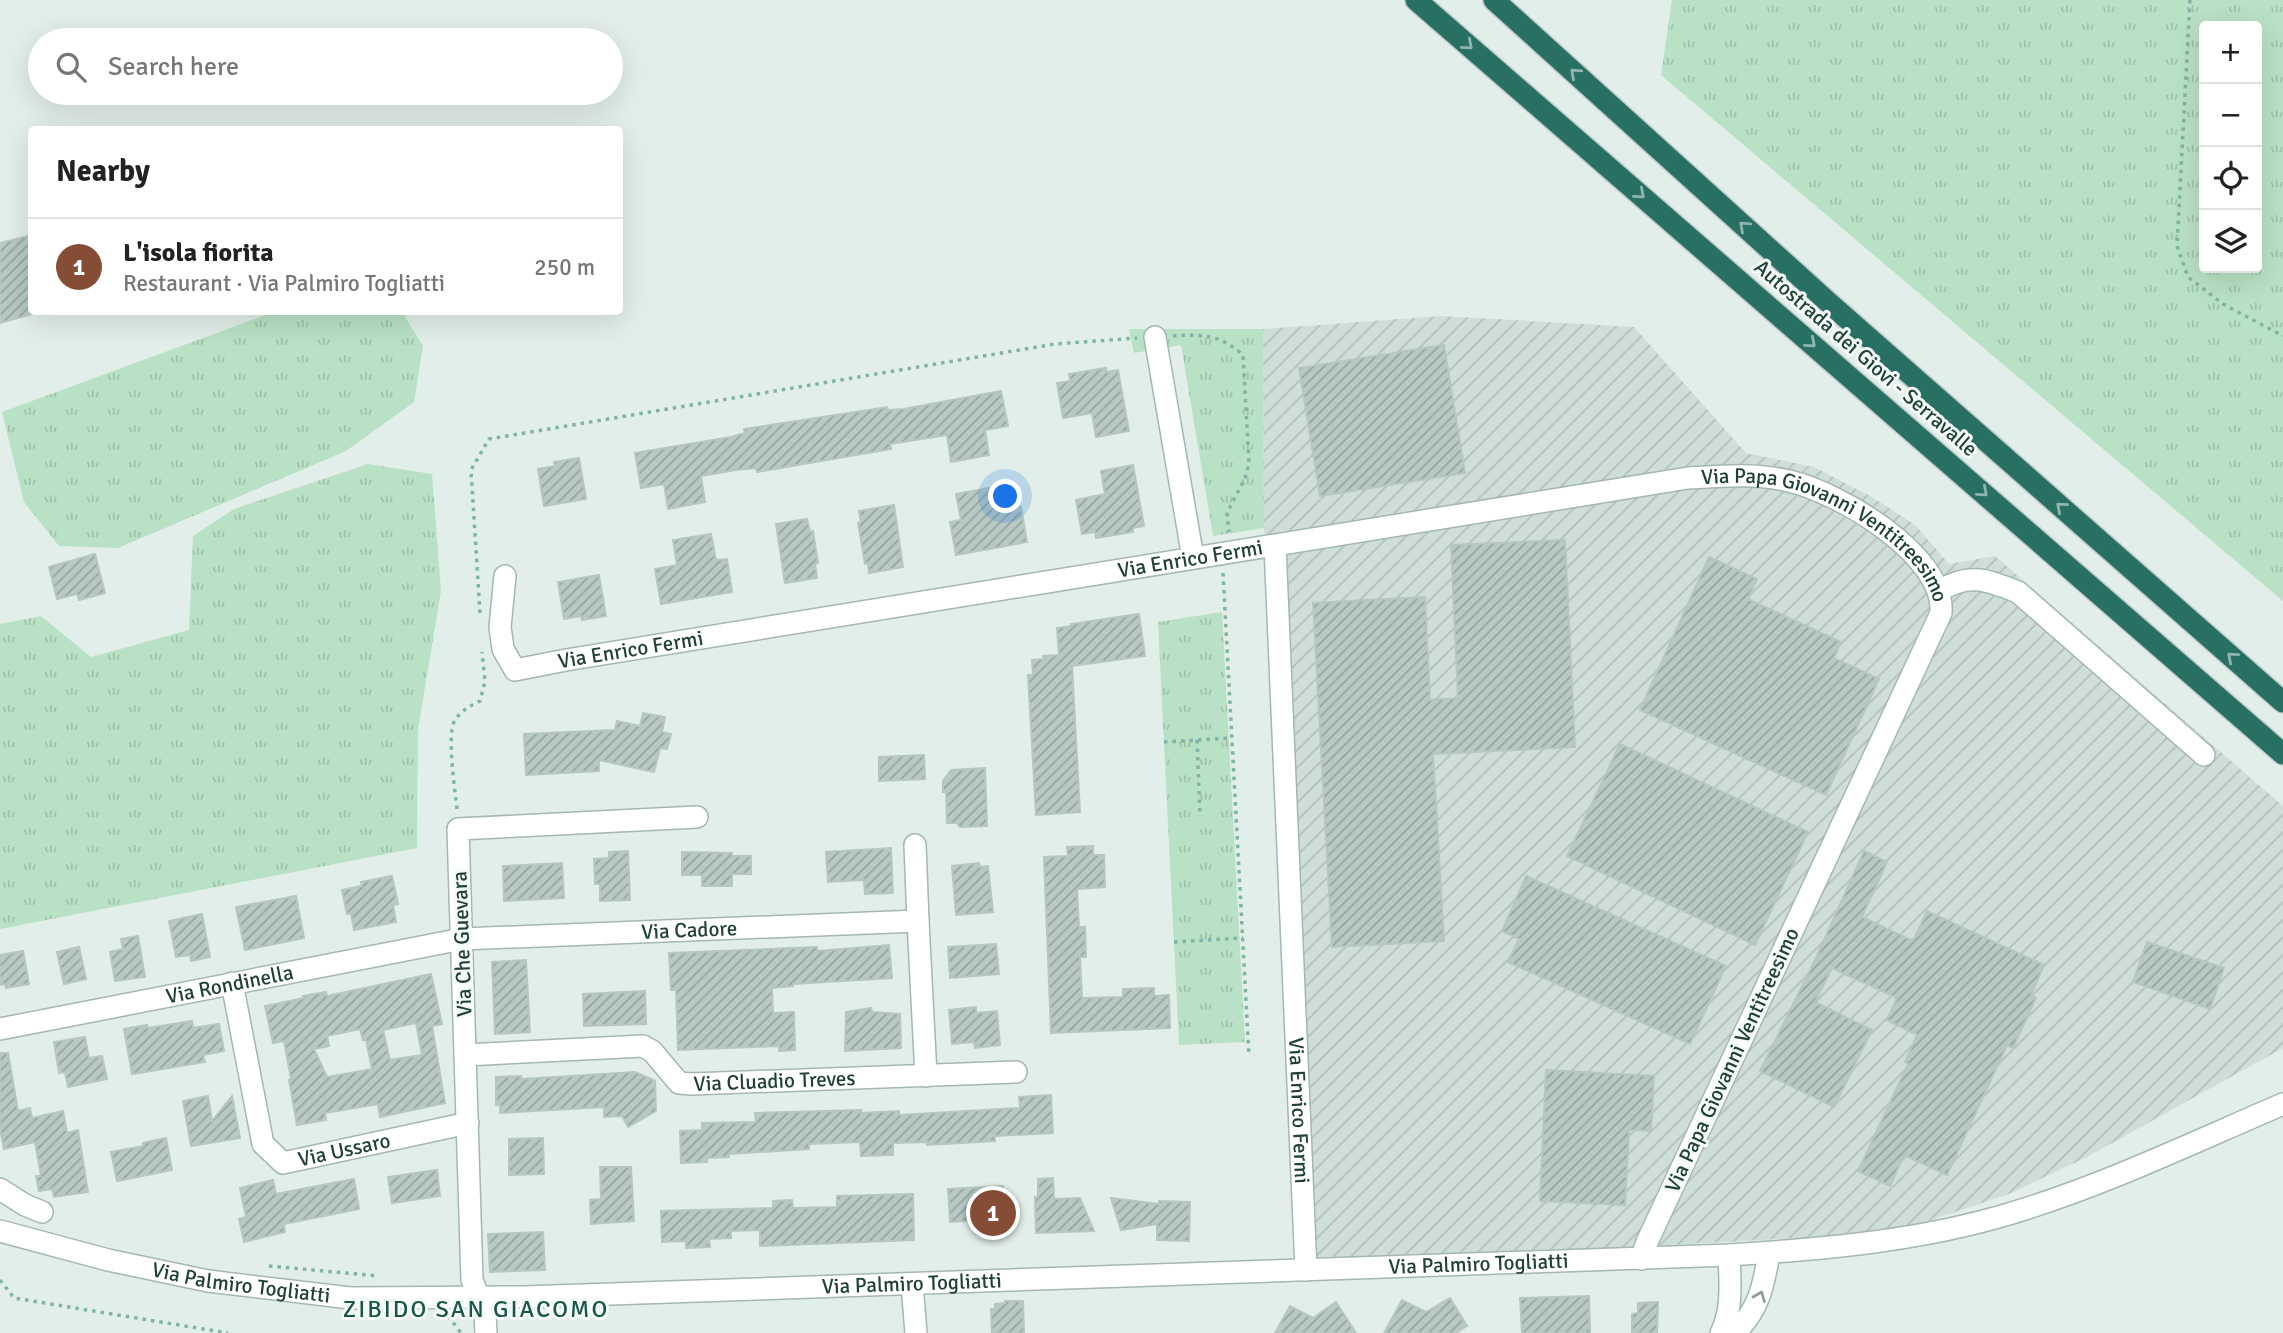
<!DOCTYPE html>
<html lang="en">
<head>
<meta charset="utf-8">
<style>
  :root { --surface:#fff; --page:#f2f2f2; --text:#222; --muted:#767676; --line:#e0e0e0; --accent:#854d36 }
  body { margin:0; font-family:Signika,sans-serif; background:var(--page); color:var(--text) }
  .controls { position:absolute; right:21px; top:21px; display:grid; overflow:hidden; border-radius:7px; box-shadow:0 7px 28px #0002 }
  .controls button { width:63px; height:63px; display:grid; place-items:center; padding:0; border:0; border-bottom:2px solid var(--line); background:var(--surface); color:var(--text); font:35px sans-serif }
  .you { position:absolute; left:1006px; top:497px; width:24px; height:24px; margin:-18px; border:5px solid #fff; border-radius:50%; background:#1a73e8; box-shadow:0 0 0 10px #1a73e833 }
  .badge { display:grid; place-items:center; width:46px; height:46px; border-radius:50%; background:var(--accent); color:#fff; font-size:23px; font-weight:700 }
  .pin { position:absolute; translate:-50% -50%; border:4px solid #fff; box-shadow:0 2px 7px #0006 }
  .list { margin:0; padding:0; list-style:none }
  h2 { display:flex; justify-content:space-between; align-items:center; height:91px; margin:0; padding:0 28px; font-size:30px }
  h2 small { font-size:23px; font-weight:400; color:var(--muted) }
  .list li { display:grid; grid-template-columns:46px 1fr auto; gap:21px; align-items:center; box-sizing:border-box; height:98px; padding:0 28px; border-top:2px solid var(--line) }
  .list b { display:block; font-size:26px; white-space:nowrap }
  .list p { margin:0; font-size:23px; white-space:nowrap; color:var(--muted) }
  .list em { font-size:23px; font-style:normal; color:var(--muted) }
  .icon { flex:none; width:38px; height:38px; fill:none; stroke:currentColor; stroke-width:2; stroke-linecap:round; stroke-linejoin:round }
  .map { position:relative; flex:none; width:2283px; height:1333px; overflow:hidden }
  .search { position:absolute; background:var(--surface); box-shadow:0 7px 28px #0002; left:28px; top:28px; width:595px; height:77px; display:flex; align-items:center; gap:18px; box-sizing:border-box; padding:0 24px; border-radius:38px; color:var(--muted); font-size:26px }
  .panel { position:absolute; background:var(--surface); box-shadow:0 7px 28px #0002; left:28px; top:126px; width:595px; height:189px; border-radius:7px }
  .map>svg:first-child { display:block }
</style>
</head>
<body>
<div class="map">
<svg width="2283" height="1333" viewBox="0 0 2283 1333">
  <defs>
    <pattern id="industrial-furrows" width="10" height="10" patternUnits="userSpaceOnUse" patternTransform="scale(1.75)"><rect width="10" height="10" fill="#d0ded8"/><path d="M-1 1l2-2M0 10L10 0M9 11l2-2" fill="none" stroke="#b2c0ba"/></pattern>
    <pattern id="grass-tufts" width="24" height="20" patternUnits="userSpaceOnUse" patternTransform="scale(1.75)"><rect width="24" height="20" fill="#b9e1c5"/><path d="M3 7l-1-3M5 7V3M7 7l1-3M15 17l-1-3M17 17v-4M19 17l1-3" fill="none" stroke="#9fc2aa"/></pattern>
    <pattern id="building-hatch" width="6" height="6" patternUnits="userSpaceOnUse" patternTransform="scale(1.75)"><rect width="6" height="6" fill="#b7c9c2"/><path d="M-1 1l2-2M0 6l6-6M5 7l2-2" fill="none" stroke="#94a59f"/></pattern>
  </defs>
  <rect width="100%" height="100%" fill="#e2eee9"/>
  <path fill="url(#industrial-furrows)" d="M 1441,316 L 1634,327 L 1746,453 L 1814,467 L 1872,497 L 1915,525 L 1949,564 L 1995,556 L 2283,806 L 2283,1048 L 2087,1157 L 2009,1194 L 1907,1228 L 1838,1236 L 1313,1264 L 1264,528 L 1263,329 Z"/>
  <path fill="url(#grass-tufts)" fill-rule="evenodd" d="M 1672,0 L 2283,0 L 2283,601 L 1661,75 ZM 2257,26 L 2257,268 L 2204,268 L 2204,26 Z
    M 274,312 L 402,312 L 423,346 L 414,402 L 346,451 L 118,548 L 59,546 L 24,502 L 2,412 Z
    M 1129,329 L 1263,329 L 1264,528 L 1213,536 L 1181,345 L 1134,353 Z
    M 368,464 L 432,474 L 441,591 L 418,729 L 417,848 L 0,929 L 0,624 L 41,616 L 91,657 L 189,630 L 193,536 L 234,509 Z
    M 1222,612 L 1245,1042 L 1179,1045 L 1158,622 Z"/>
  <path fill="url(#building-hatch)" stroke="#b4c8c0" stroke-width="2" fill-rule="evenodd" d="M 32,235 L 32,314 L 0,323 L 0,243 Z
    M 1444,345 L 1465,473 L 1320,496 L 1299,368 Z
    M 1106,368 L 1107,372 L 1118,370 L 1129,431 L 1096,437 L 1092,413 L 1063,418 L 1057,383 L 1070,381 L 1069,374 Z
    M 1001,391 L 1008,426 L 985,430 L 989,455 L 951,462 L 947,435 L 890,444 L 891,449 L 792,466 L 757,472 L 756,468 L 736,470 L 701,476 L 705,502 L 668,509 L 664,484 L 641,488 L 635,453 L 731,437 L 745,433 L 744,429 L 887,407 L 888,410 L 904,409 Z
    M 579,458 L 586,499 L 544,506 L 538,469 L 555,466 L 554,462 Z
    M 1133,465 L 1144,526 L 1133,528 L 1133,532 L 1096,538 L 1095,532 L 1082,534 L 1076,500 L 1105,494 L 1101,471 Z
    M 994,487 L 998,511 L 1021,507 L 1027,542 L 956,555 L 950,522 L 961,520 L 956,494 Z
    M 894,505 L 903,567 L 869,573 L 868,563 L 865,564 L 858,523 L 861,522 L 859,511 Z
    M 807,519 L 810,532 L 813,531 L 818,563 L 815,564 L 817,578 L 785,583 L 776,524 Z
    M 711,534 L 716,560 L 727,559 L 732,592 L 661,604 L 655,569 L 677,565 L 673,540 Z
    M 1565,540 L 1575,747 L 1433,754 L 1444,941 L 1332,947 L 1313,603 L 1425,597 L 1430,700 L 1458,698 L 1451,545 Z
    M 95,554 L 105,593 L 79,600 L 77,594 L 57,599 L 49,567 Z
    M 1709,557 L 1757,579 L 1748,599 L 1841,642 L 1834,658 L 1879,679 L 1826,795 L 1640,710 Z
    M 599,575 L 606,616 L 582,620 L 581,616 L 564,619 L 558,582 Z
    M 1139,614 L 1145,656 L 1072,666 L 1080,812 L 1036,815 L 1028,675 L 1033,675 L 1032,660 L 1044,659 L 1043,656 L 1059,655 L 1057,628 L 1071,626 L 1071,624 Z
    M 643,713 L 665,717 L 662,732 L 671,734 L 667,749 L 660,748 L 654,772 L 599,760 L 599,771 L 526,775 L 524,734 L 615,730 L 617,721 L 640,726 Z
    M 1620,744 L 1808,832 L 1755,945 L 1567,856 Z
    M 924,755 L 925,779 L 879,781 L 879,757 Z
    M 985,768 L 987,826 L 960,827 L 957,823 L 947,823 L 946,792 L 943,792 L 943,781 L 951,770 Z
    M 1093,846 L 1093,855 L 1104,855 L 1105,887 L 1077,889 L 1079,927 L 1085,927 L 1086,957 L 1080,957 L 1082,998 L 1123,997 L 1123,989 L 1154,988 L 1154,996 L 1169,995 L 1170,1028 L 1051,1033 L 1044,857 L 1068,856 L 1067,847 Z
    M 891,848 L 893,893 L 865,894 L 864,880 L 828,882 L 826,852 Z
    M 628,851 L 630,900 L 600,901 L 600,884 L 595,884 L 594,859 L 609,858 L 609,852 Z
    M 1864,851 L 1887,862 L 1862,917 L 1913,941 L 1927,911 L 2044,965 L 2031,995 L 2036,998 L 2013,1048 L 2007,1045 L 1947,1175 L 1904,1155 L 1890,1186 L 1858,1171 L 1908,1064 L 1905,1062 L 1917,1035 L 1887,1020 L 1897,998 L 1832,968 L 1815,1002 L 1872,1030 L 1834,1107 L 1760,1071 L 1815,960 Z
    M 682,852 L 732,853 L 732,856 L 751,856 L 751,874 L 732,874 L 732,886 L 702,886 L 702,875 L 682,875 Z
    M 562,863 L 564,898 L 504,901 L 503,866 Z
    M 979,863 L 980,867 L 988,866 L 993,912 L 956,915 L 952,866 Z
    M 392,876 L 398,904 L 393,905 L 396,922 L 354,930 L 351,913 L 347,914 L 342,890 L 362,886 L 361,882 Z
    M 1526,876 L 1726,966 L 1690,1044 L 1508,962 L 1519,939 L 1502,931 Z
    M 296,896 L 304,938 L 245,950 L 236,907 Z
    M 202,914 L 210,957 L 191,961 L 190,955 L 176,957 L 169,921 Z
    M 138,936 L 145,977 L 115,981 L 110,952 L 123,949 L 121,939 Z
    M 2147,942 L 2224,968 L 2210,1009 L 2133,982 Z
    M 996,944 L 999,974 L 950,978 L 948,947 Z
    M 889,945 L 892,978 L 793,984 L 793,986 L 772,988 L 773,1013 L 794,1012 L 795,1050 L 779,1051 L 779,1046 L 678,1050 L 676,990 L 671,990 L 669,953 L 817,947 L 817,951 Z
    M 79,947 L 86,979 L 64,984 L 57,952 Z
    M 23,951 L 29,984 L 6,988 L 5,984 L 0,985 L 0,955 Z
    M 526,960 L 530,1032 L 495,1034 L 492,962 Z
    M 431,974 L 442,1024 L 432,1026 L 445,1103 L 380,1117 L 378,1104 L 325,1113 L 326,1120 L 297,1125 L 289,1080 L 291,1079 L 284,1041 L 273,1043 L 265,1006 L 304,998 L 303,996 L 326,992 L 327,996 ZM 416,1023 L 422,1055 L 390,1060 L 383,1030 ZM 360,1029 L 363,1040 L 366,1040 L 372,1069 L 327,1077 L 314,1049 L 329,1046 L 327,1036 Z
    M 645,991 L 646,1024 L 584,1026 L 583,994 Z
    M 976,1007 L 976,1013 L 997,1011 L 1000,1045 L 975,1048 L 974,1042 L 952,1044 L 949,1010 Z
    M 871,1008 L 872,1012 L 900,1014 L 901,1048 L 845,1051 L 846,1012 Z
    M 192,1021 L 193,1028 L 219,1024 L 224,1051 L 203,1055 L 205,1062 L 132,1074 L 124,1029 L 147,1025 L 148,1028 Z
    M 85,1037 L 89,1058 L 102,1056 L 107,1079 L 68,1087 L 65,1072 L 59,1073 L 54,1042 Z
    M 0,1053 L 8,1053 L 18,1111 L 30,1108 L 32,1118 L 63,1111 L 67,1133 L 78,1130 L 88,1192 L 54,1197 L 52,1189 L 39,1191 L 36,1176 L 41,1176 L 35,1142 L 4,1149 L 0,1129 Z
    M 1546,1070 L 1654,1076 L 1651,1131 L 1629,1130 L 1625,1205 L 1540,1201 Z
    M 635,1072 L 655,1081 L 656,1111 L 628,1127 L 622,1116 L 604,1117 L 604,1107 L 500,1113 L 500,1105 L 496,1105 L 496,1077 L 521,1076 L 522,1079 Z
    M 1051,1095 L 1053,1133 L 995,1136 L 995,1141 L 927,1145 L 927,1142 L 893,1143 L 893,1155 L 861,1156 L 860,1142 L 809,1144 L 809,1149 L 729,1154 L 729,1157 L 707,1158 L 707,1162 L 681,1163 L 680,1131 L 702,1130 L 702,1123 L 756,1122 L 755,1113 L 861,1110 L 861,1113 L 899,1111 L 899,1115 L 1020,1108 L 1019,1097 Z
    M 208,1096 L 212,1121 L 232,1096 L 240,1138 L 191,1146 L 183,1101 Z
    M 166,1138 L 172,1170 L 117,1181 L 111,1152 L 144,1146 L 143,1143 Z
    M 543,1138 L 544,1174 L 509,1175 L 509,1139 Z
    M 600,1167 L 631,1167 L 634,1221 L 591,1224 L 590,1200 L 601,1199 Z
    M 437,1170 L 440,1196 L 392,1203 L 388,1177 Z
    M 1053,1178 L 1054,1199 L 1080,1198 L 1094,1231 L 1036,1233 L 1035,1197 L 1038,1197 L 1038,1179 Z
    M 354,1179 L 359,1209 L 284,1224 L 285,1232 L 244,1242 L 239,1219 L 246,1217 L 240,1188 L 273,1180 L 276,1194 Z
    M 1003,1186 L 1005,1230 L 979,1231 L 979,1220 L 950,1222 L 948,1189 Z
    M 913,1194 L 914,1240 L 760,1246 L 760,1230 L 731,1231 L 731,1238 L 709,1239 L 710,1247 L 686,1248 L 686,1241 L 662,1242 L 661,1211 L 773,1208 L 773,1201 L 792,1200 L 793,1208 L 837,1207 L 837,1196 Z
    M 1111,1198 L 1159,1204 L 1159,1201 L 1190,1202 L 1189,1241 L 1157,1240 L 1157,1224 L 1121,1230 Z
    M 543,1232 L 545,1270 L 490,1272 L 488,1234 Z
    M 1589,1296 L 1590,1333 L 1522,1333 L 1520,1298 Z
    M 1450,1298 L 1467,1326 L 1456,1333 L 1384,1333 L 1402,1300 L 1426,1312 Z
    M 1005,1301 L 1023,1301 L 1024,1333 L 992,1333 L 991,1309 L 995,1309 L 995,1304 L 1005,1303 Z
    M 1336,1302 L 1356,1333 L 1275,1333 L 1290,1306 L 1313,1318 Z
    M 1658,1302 L 1657,1333 L 1632,1333 L 1632,1314 L 1638,1313 L 1638,1303 Z"/>
  <g fill="none" stroke-linecap="round" stroke-linejoin="round">
    <g stroke="#a4b7b1" stroke-width="24">
      <g id="minor">
        <path d="M 1155,337 L 1193,558"/>
        <path id="s1" d="M 1275,546 L 1306,1270"/>
        <path id="s2" d="M 505,576 L 500,627 L 503,649 L 515,670 L 566,660 L 1688,478 C 1723,476 1755,473 1789,481 C 1838,492 1946,555 1941,613 L 1647,1242 L 1641,1259"/>
        <path d="M 1939,591 C 1969,572 1987,580 2018,592 L 2204,755"/>
        <path d="M 915,845 L 918,921"/>
        <path id="s3" d="M 232,983 L 263,1144 L 283,1163 L 468,1123"/>
        <path id="s4" d="M 0,1029 L 462,939 L 918,921 L 926,1076"/>
        <path id="s5" d="M 465,1055 L 643,1046 L 652,1051 L 679,1083 L 692,1084 L 1016,1072"/>
        <path d="M 0,1189 L 25,1205 L 42,1212"/>
        <path id="s6" d="M 0,1231 L 108,1260 L 208,1281 L 350,1298 L 524,1297 L 1729,1255 C 1825,1249 1920,1241 2012,1213 C 2105,1185 2194,1142 2283,1104"/>
        <path d="M 912,1284 L 916,1333"/>
        <path d="M 486,1333 L 485,1313 L 472,1280 L 458,829 L 697,817"/>
        <path d="M 1721,1333 C 1733,1310 1730,1280 1729,1255"/>
        <path d="M 1734,1333 C 1759,1311 1764,1284 1769,1253"/>
      </g>
    </g>
    <g stroke="#c1cac8" stroke-width="24">
      <path id="highway" d="M 1416,0 L 2283,754
        M 1494,0 L 1828,302 L 2283,702"/>
    </g>
    <path stroke="#7fb4a6" stroke-width="3.5" stroke-dasharray="3.5 5" stroke-linecap="butt" d="M 2190,0 L 2177,246 L 2188,277 L 2223,304 L 2283,336
      M 1173,336 C 1202,334 1221,335 1243,355 L 1249,463 L 1245,478 L 1227,513 L 1229,532
      M 1223,573 L 1249,1057
      M 480,613 L 471,470 L 489,439 L 1055,344 L 1137,338
      M 1197,740 L 1200,815
      M 1164,742 L 1231,738
      M 457,809 C 455,791 447,736 454,722 C 460,711 470,706 480,701 L 485,681 L 482,652
      M 1174,942 L 1243,938
      M 269,1266 L 379,1276
      M 0,1280 L 14,1298 L 228,1333
      M 448,1316 L 461,1333"/>
    <use href="#minor" stroke="#fff" stroke-width="21"/>
    <use href="#highway" stroke="#297064" stroke-width="21"/>
  </g>
  <defs><path id="oneway-chevron" d="M-2-3.5L2.5 0L-2 3.5" fill="none" stroke-width="1.6" stroke-linecap="round" stroke-linejoin="round" transform="scale(1.75)"/></defs>
  <g stroke="#8eb5ae">
    <use href="#oneway-chevron" transform="translate(1468 45) rotate(41)"/>
    <use href="#oneway-chevron" transform="translate(1575 73) rotate(-138)"/>
    <use href="#oneway-chevron" transform="translate(1640 194) rotate(41)"/>
    <use href="#oneway-chevron" transform="translate(1744 226) rotate(-138)"/>
    <use href="#oneway-chevron" transform="translate(1811 343) rotate(41)"/>
    <use href="#oneway-chevron" transform="translate(1983 492) rotate(41)"/>
    <use href="#oneway-chevron" transform="translate(2061 507) rotate(-139)"/>
    <use href="#oneway-chevron" transform="translate(2232 657) rotate(-139)"/>
  </g>
  <use stroke="#90a09c" href="#oneway-chevron" transform="translate(1760 1296) rotate(-68)"/>
  <g text-anchor="middle" dominant-baseline="central" stroke-width="6" stroke-linejoin="round" paint-order="stroke">
    <g font-size="21" fill="#204139" stroke="#f3faf7">
      <text transform="translate(1866 358) rotate(41)">Autostrada dei Giovi - Serravalle</text>
      <text stroke="none"><textPath href="#s2" startOffset="1444">Via Papa Giovanni Ventitreesimo</textPath></text>
      <text stroke="none"><textPath href="#s2" startOffset="782">Via Enrico Fermi</textPath></text>
      <text stroke="none"><textPath href="#s2" startOffset="215">Via Enrico Fermi</textPath></text>
      <text stroke="none"><textPath href="#s4" startOffset="698">Via Cadore</textPath></text>
      <text transform="translate(462 944) rotate(-92)">Via Che Guevara</text>
      <text stroke="none"><textPath href="#s4" startOffset="234">Via Rondinella</textPath></text>
      <text transform="translate(1732 1060) rotate(-65)">Via Papa Giovanni Ventitreesimo</text>
      <text stroke="none"><textPath href="#s5" startOffset="326">Via Cluadio Treves</textPath></text>
      <text stroke="none"><textPath href="#s1" startOffset="565">Via Enrico Fermi</textPath></text>
      <text stroke="none"><textPath href="#s3" startOffset="254">Via Ussaro</textPath></text>
      <text stroke="none"><textPath href="#s6" startOffset="1486">Via Palmiro Togliatti</textPath></text>
      <text stroke="none"><textPath href="#s6" startOffset="247">Via Palmiro Togliatti</textPath></text>
      <text stroke="none"><textPath href="#s6" startOffset="919">Via Palmiro Togliatti</textPath></text>
    </g>
    <g font-size="24" letter-spacing="2" fill="#1a5549" stroke="#f3faf7">
      <text x="476" y="1309">ZIBIDO SAN GIACOMO</text>
    </g>
  </g>
</svg>
<div class="controls">
<button>+</button>
<button>−</button>
<button><svg class="icon" aria-label="locate" viewBox="0 0 24 24"><circle cx="12" cy="12" r="6"/><path d="M12 2v4M12 18v4M2 12h4M18 12h4"/></svg></button>
<button><svg class="icon" aria-label="layers" viewBox="0 0 24 24"><path d="M12 4l9 5-9 5-9-5zM3 14l9 5 9-5"/></svg></button>
</div>
<div class="you"></div>
<div class="pin badge" style="left:993px;top:1213px">1</div>
<div class="search"><svg class="icon" aria-label="search" viewBox="0 0 24 24"><circle cx="10" cy="10" r="6"/><path d="M15 15l6 6"/></svg>Search here</div>
<section class="panel">
<h2>Nearby<small></small></h2>
<ul class="list">
<li><span class="badge">1</span><div><b>L'isola fiorita</b><p>Restaurant · Via Palmiro Togliatti</p></div><em>250 m</em></li>
</ul>
</section>
</div>
</body>
</html>
